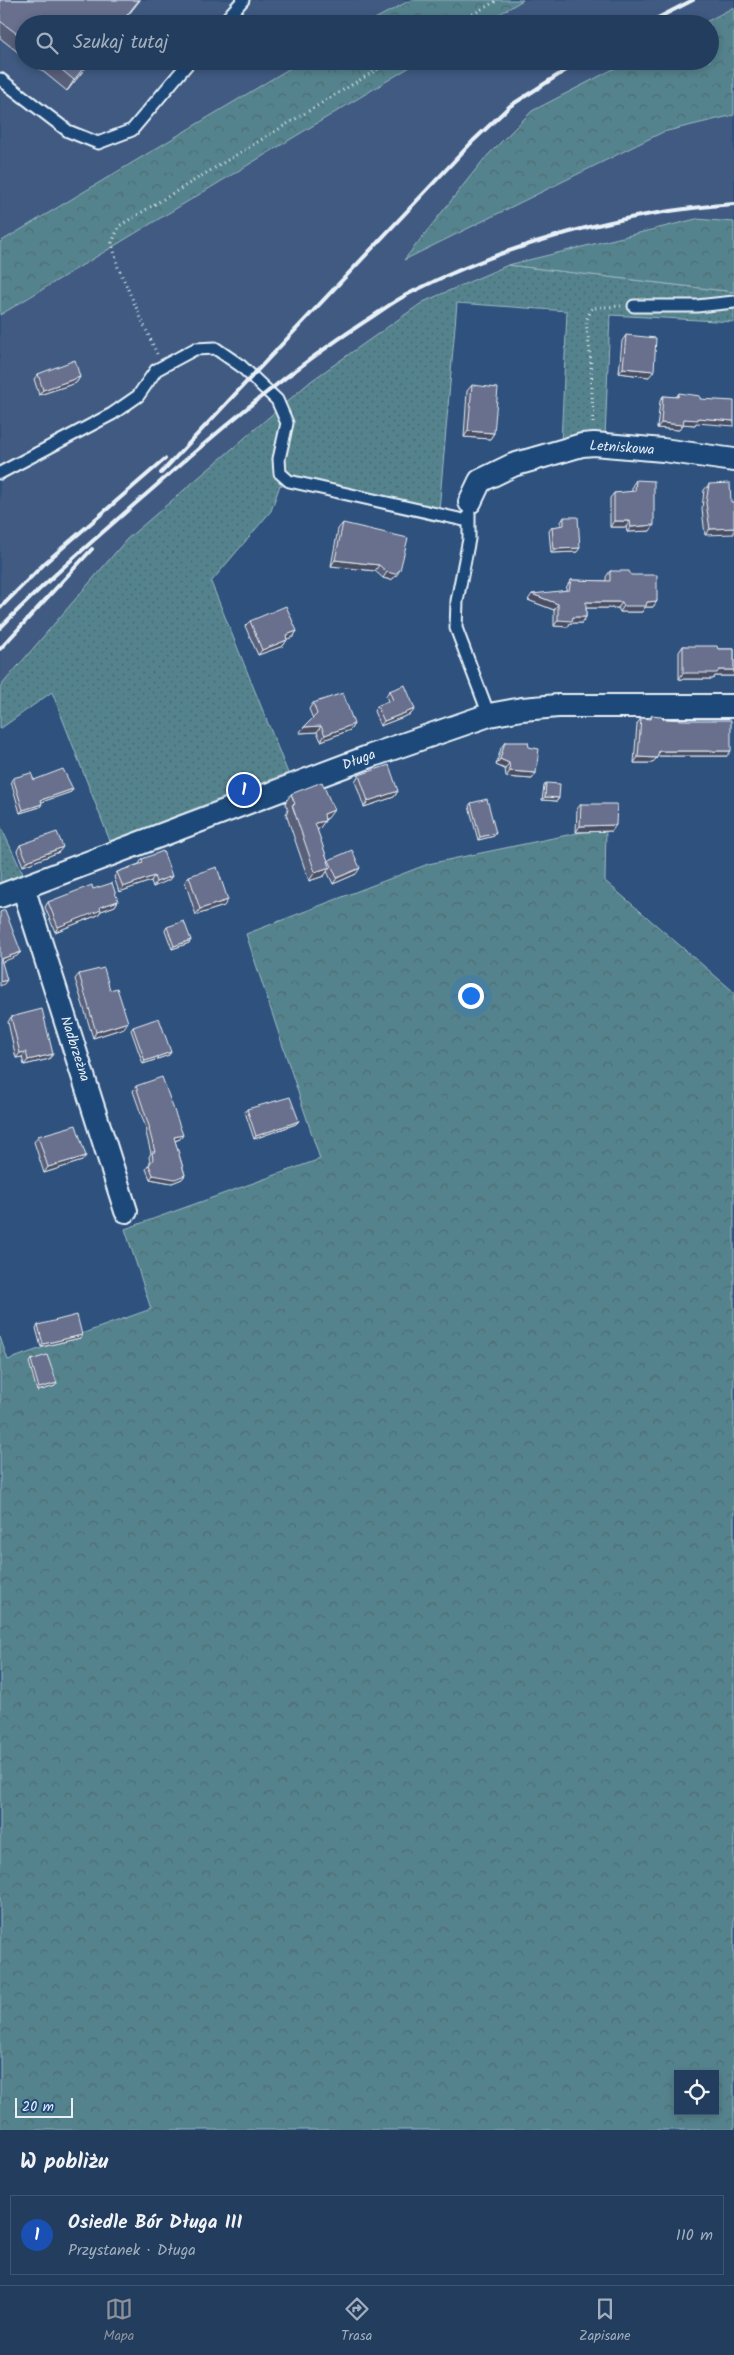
<!DOCTYPE html>
<html lang="pl">
<head>
<meta charset="utf-8">
<style>
  :root { --surface:#223d5e; --page:#2e4867; --text:#f1f3f6; --muted:#a2aebc; --line:#3f5673; --accent:#8c9099 }
  body { margin:0; font-family:Kalam,sans-serif; background:var(--page); color:var(--text) }
  .controls { position:absolute; right:15px; bottom:15px; display:grid; overflow:hidden; border-radius:0px; box-shadow:0 2px 8px #0003 }
  .controls button { width:45px; height:45px; display:grid; place-items:center; padding:0; border:0; border-bottom:1px solid var(--line); background:var(--surface); color:var(--text); font:25px sans-serif }
  .scale { position:absolute; left:15px; bottom:12px; width:58px; box-sizing:border-box; padding-left:5px; border:2px solid #e8f1f8; border-top:0; font-size:14px; line-height:18px; white-space:nowrap; color:#e8f1f8; -webkit-text-stroke:4px #1f4a7a; paint-order:stroke }
  .you { position:absolute; left:470px; top:995px; width:18px; height:18px; margin:-12px; border:4px solid #fff; border-radius:50%; background:#1a73e8; box-shadow:0 0 0 8px #1a73e833 }
  .badge { display:grid; place-items:center; width:32px; height:32px; border-radius:50%; background:var(--accent); color:#fff; font-size:16px; font-weight:700 }
  .pin { position:absolute; translate:-50% -50%; border:2px solid #fff; box-shadow:0 1px 5px #0006 }
  .list { margin:0; padding:0; list-style:none }
  h2 { display:flex; justify-content:space-between; align-items:center; height:65px; margin:0; padding:0 20px; font-size:21px }
  h2 small { font-size:16px; font-weight:400; color:var(--muted) }
  .list li { display:grid; grid-template-columns:32px 1fr auto; gap:15px; align-items:center; box-sizing:border-box; height:80px; margin:0 10px 10px; padding:0 10px; border:1px solid var(--line); border-radius:0px }
  .list b { display:block; font-size:19px; white-space:nowrap }
  .list p { margin:0; font-size:16px; white-space:nowrap; color:var(--muted) }
  .list em { font-size:16px; font-style:normal; color:var(--muted) }
  .icon { flex:none; width:28px; height:28px; fill:none; stroke:currentColor; stroke-width:2; stroke-linecap:round; stroke-linejoin:round }
  .map { position:relative; flex:none; width:734px; height:2130px; overflow:hidden }
  .search { position:absolute; background:var(--surface); box-shadow:0 2px 8px #0003; left:15px; right:15px; top:15px; height:55px; display:flex; align-items:center; gap:12px; box-sizing:border-box; padding:0 18px; border-radius:28px; color:var(--muted); font-size:19px }
  .sheet { height:155px; background:var(--surface) }
  nav { display:flex; justify-content:space-around; align-items:center; box-sizing:border-box; height:70px; border-top:1px solid var(--line); background:var(--surface); font-size:14px; color:var(--muted) }
  nav a { display:grid; justify-items:center; gap:2px }
  nav .on { color:var(--accent) }
  .map>svg:first-child { display:block }
</style>
</head>
<body>
<div class="map">
<svg width="734" height="2130" viewBox="0 0 734 2130">
  <defs>
    <pattern id="grass-dots" width="8" height="8" patternUnits="userSpaceOnUse" patternTransform="scale(1.25)"><rect width="8" height="8" fill="#54838d"/><path d="M2 2h.1M6 6h.1" fill="none" stroke="#4e6b72" stroke-width="1.8" stroke-linecap="round"/></pattern>
    <pattern id="forest-crowns" width="20" height="18" patternUnits="userSpaceOnUse" patternTransform="scale(1.25)"><rect width="20" height="18" fill="#54838d"/><path d="M2 6a3 3 0 1 1 6 0M12 15a3 3 0 1 1 6 0" fill="none" stroke="#4e6b72"/></pattern>
  </defs>
  <rect width="100%" height="100%" fill="#2e517e"/>
  <filter id="ink" filterUnits="userSpaceOnUse"><feTurbulence type="fractalNoise" baseFrequency=".02" numOctaves="2"/><feDisplacementMap in="SourceGraphic" scale="10" xChannelSelector="R" yChannelSelector="G"/><feConvolveMatrix kernelMatrix="1 2 1 2 8 2 1 2 1" color-interpolation-filters="sRGB"/></filter>
  <g filter="url(#ink)">
    <path fill="#3f5a82" d="M 0,0 L 411,0 L 365,24 L 24,24 L 24,61 L 302,61 L 0,242 Z
      M 523,0 L 734,0 L 734,7 L 702,24 L 483,24 Z
      M 420,61 L 629,61 L 532,111 L 484,159 L 405,259 L 663,132 L 734,115 L 734,222 L 696,219 L 508,265 L 423,302 L 311,381 L 127,539 L 0,687 L 0,315 Z"/>
    <path fill="url(#grass-dots)" stroke="#9ebac2" d="M 508,265 L 734,292 L 734,322 L 610,315 L 605,439 L 561,443 L 567,311 L 457,303 L 438,522 L 280,485 L 271,511 L 211,582 L 288,773 L 110,841 L 52,692 L 0,729 L 0,687 L 127,539 L 311,381 L 423,302 Z
      M 0,825 L 24,876 L 0,884 Z"/>
    <path fill="url(#forest-crowns)" stroke="#9ebac2" fill-rule="evenodd" d="M 411,0 L 523,0 L 483,24 L 365,24 Z
      M 734,7 L 734,115 L 663,132 L 404,260 L 484,159 L 532,111 L 629,61 L 710,61 L 710,24 L 702,24 Z
      M 302,61 L 420,61 L 0,315 L 0,242 Z
      M 696,219 L 734,222 L 734,292 L 508,265 Z
      M 606,827 L 605,881 L 734,992 L 734,2130 L 0,2130 L 0,1337 L 8,1360 L 151,1309 L 125,1229 L 320,1159 L 246,934 L 428,864 ZM 678,2074 L 715,2074 L 715,2111 L 678,2111 Z"/>
    <g fill="none" stroke-linecap="round" stroke-linejoin="round">
      <g stroke="#e8f1f8" stroke-width="15">
        <path id="lane" d="M 222,24 L 243,0
          M 0,79 L 68,131 L 98,143 L 132,130 L 190,61
          M 634,306 L 697,306 L 734,302
          M 0,473 L 112,414 L 138,396 L 156,370 L 195,349 L 215,348 L 241,366 L 277,400 L 287,423 L 279,459 L 280,473 L 289,481 L 468,521
          M 469,514 L 469,539 L 457,601 L 456,628 L 489,715"/>
      </g>
      <g stroke="#e8f1f8" stroke-width="26">
        <path id="street" d="M 470,502 L 480,481 L 513,465 L 582,445 L 594,444 L 663,450 L 734,460
          M 23,887 L 126,1211
          M 0,896 L 376,754 L 489,715 L 522,709 L 558,706 L 734,706"/>
      </g>
      <path stroke="#e8f1f8" stroke-width="3" stroke-dasharray="1 4" stroke-linecap="butt" d="M 455,24 L 498,0
        M 157,354 L 118,267 L 112,243 L 119,226 L 391,61
        M 593,423 L 591,362 L 586,321 L 592,308 L 621,306"/>
      <use href="#lane" stroke="#1f4a7a" stroke-width="11"/>
      <use href="#street" stroke="#1f4a7a" stroke-width="22"/>
      <path stroke="#e8f1f8" stroke-width="4" d="M 646,24 L 693,0
        M 161,473 L 473,141 L 510,106 L 580,61
        M 0,608 L 46,562 L 165,459
        M 0,628 C 50,577 104,531 158,484 C 224,426 290,370 364,322 C 380,312 395,300 412,292 C 512,242 623,212 734,204
        M 0,649 L 92,549"/>
    </g>
    <path fill="#595f79" stroke="#e8f1f8" d="M 0,0 L 140,0 L 121,24 L 24,24 L 24,57 L 0,38 Z
      M 30,61 L 91,61 L 67,91 Z
      M 626,335 L 649,377 L 619,373 L 622,341 Z
      M 38,374 L 80,377 L 76,383 L 39,395 L 34,379 Z
      M 472,385 L 494,433 L 490,439 L 464,437 L 467,391 Z
      M 679,393 L 696,423 L 695,425 L 683,424 L 679,430 L 657,428 L 660,401 L 663,396 L 676,397 Z
      M 636,480 L 650,531 L 627,532 L 626,527 L 610,527 L 610,498 L 614,493 L 632,492 L 632,486 Z
      M 709,484 L 731,502 L 705,535 L 702,509 L 704,490 Z
      M 564,517 L 577,552 L 551,553 L 549,531 L 552,527 L 561,526 L 561,522 Z
      M 343,523 L 396,576 L 391,580 L 383,578 L 375,571 L 331,566 L 338,529 Z
      M 610,571 L 631,575 L 657,601 L 653,607 L 645,607 L 642,612 L 620,612 L 618,608 L 586,608 L 586,617 L 582,623 L 570,623 L 568,627 L 554,626 L 554,610 L 528,600 L 566,590 L 567,586 L 571,580 L 606,581 L 606,577 Z
      M 250,621 L 297,631 L 293,637 L 287,639 L 283,646 L 258,655 L 245,626 Z
      M 683,646 L 718,649 L 734,649 L 734,676 L 715,676 L 713,679 L 679,679 L 679,652 Z
      M 389,691 L 411,714 L 380,726 L 374,711 L 377,706 L 388,701 L 386,696 Z
      M 313,703 L 354,724 L 350,730 L 321,741 L 317,732 L 299,733 L 313,719 L 309,709 Z
      M 652,715 L 727,756 L 657,756 L 652,763 L 634,763 L 637,724 L 641,718 L 650,718 Z
      M 505,742 L 529,747 L 536,773 L 532,779 L 506,777 L 505,769 L 496,765 L 501,748 Z
      M 359,775 L 398,791 L 394,797 L 364,807 L 355,781 Z
      M 13,778 L 34,780 L 73,789 L 71,792 L 41,802 L 40,807 L 20,813 L 11,781 Z
      M 546,783 L 559,798 L 557,801 L 542,800 L 544,786 Z
      M 291,794 L 328,818 L 325,820 L 319,829 L 317,830 L 328,862 L 329,860 L 356,874 L 333,884 L 327,871 L 324,876 L 309,881 L 286,814 L 288,810 L 285,803 Z
      M 471,803 L 494,836 L 478,840 L 469,806 Z
      M 581,804 L 612,831 L 576,832 L 577,809 Z
      M 20,845 L 59,852 L 23,866 L 17,851 Z
      M 142,859 L 172,876 L 169,880 L 153,887 L 151,881 L 119,892 L 114,877 L 117,872 L 139,864 Z
      M 189,876 L 224,906 L 196,915 L 185,882 Z
      M 93,889 L 118,901 L 115,906 L 101,911 L 98,915 L 55,932 L 45,907 L 48,902 Z
      M 167,927 L 191,940 L 189,943 L 172,949 L 165,930 Z
      M 79,974 L 110,990 L 124,1028 L 93,1038 L 75,979 Z
      M 11,1017 L 53,1054 L 49,1059 L 24,1065 L 22,1057 L 16,1058 L 8,1022 Z
      M 133,1027 L 171,1052 L 169,1055 L 143,1064 L 131,1030 Z
      M 136,1086 L 183,1135 L 180,1139 L 175,1141 L 185,1175 L 182,1179 L 172,1183 L 150,1179 L 146,1169 L 150,1163 L 149,1157 L 151,1153 L 146,1133 L 147,1131 L 133,1091 Z
      M 247,1109 L 299,1121 L 296,1124 L 254,1139 L 245,1112 Z
      M 38,1136 L 82,1161 L 44,1173 L 34,1142 Z
      M 38,1325 L 80,1338 L 41,1347 L 36,1328 Z
      M 31,1360 L 57,1383 L 55,1386 L 37,1391 L 29,1362 Z"/>
    <path fill="#494e63" stroke="#e8f1f8" d="M 139,0 L 140,0 L 121,24 L 120,24 Z
      M 89,61 L 91,61 L 67,91 L 74,80 Z
      M 623,368 L 654,371 L 649,377 L 619,373 Z
      M 80,377 L 76,383 L 39,395 L 43,390 Z
      M 698,418 L 734,421 L 734,426 L 696,423 L 695,425 L 681,424 L 684,419 Z
      M 661,423 L 683,425 L 679,430 L 657,428 Z
      M 468,431 L 494,433 L 490,439 L 464,437 Z
      M 614,521 L 630,521 L 626,527 L 610,527 Z
      M 654,525 L 650,531 L 627,532 L 631,527 Z
      M 734,528 L 734,534 L 705,535 L 710,529 Z
      M 580,548 L 577,552 L 551,553 L 554,549 Z
      M 335,560 L 379,565 L 375,571 L 331,566 Z
      M 400,570 L 396,576 L 391,580 L 383,578 L 387,572 Z
      M 532,594 L 558,604 L 554,610 L 528,600 Z
      M 657,601 L 653,607 L 645,607 L 642,612 L 620,612 L 624,606 L 647,602 Z
      M 586,602 L 622,602 L 618,608 L 582,608 Z
      M 573,617 L 586,617 L 582,623 L 570,623 L 568,627 L 554,626 L 558,620 Z
      M 297,631 L 293,637 L 282,641 L 286,635 Z
      M 287,640 L 283,646 L 258,655 L 262,650 Z
      M 719,670 L 734,670 L 734,676 L 715,676 L 713,679 L 679,679 L 683,673 Z
      M 415,709 L 411,714 L 380,726 L 384,721 Z
      M 354,724 L 350,730 L 321,741 L 325,735 Z
      M 321,726 L 317,732 L 299,733 L 304,727 Z
      M 659,751 L 731,751 L 727,756 L 654,756 Z
      M 638,757 L 657,758 L 652,763 L 634,763 Z
      M 500,759 L 509,763 L 505,769 L 496,765 Z
      M 510,771 L 536,773 L 532,779 L 506,777 Z
      M 73,789 L 71,792 L 39,803 L 41,800 Z
      M 398,791 L 394,797 L 364,807 L 368,801 Z
      M 545,797 L 559,798 L 557,801 L 542,800 Z
      M 42,804 L 40,807 L 20,813 L 23,810 Z
      M 334,810 L 328,818 L 318,822 L 324,814 Z
      M 325,821 L 319,829 L 309,832 L 315,823 Z
      M 616,825 L 612,831 L 576,832 L 580,826 Z
      M 496,833 L 494,836 L 478,840 L 480,837 Z
      M 63,847 L 59,852 L 23,866 L 27,861 Z
      M 330,867 L 324,876 L 309,881 L 315,872 Z
      M 360,868 L 356,874 L 333,884 L 337,878 Z
      M 154,876 L 151,881 L 119,892 L 123,887 Z
      M 172,876 L 169,880 L 153,887 L 156,882 Z
      M 228,900 L 224,906 L 196,915 L 200,909 Z
      M 118,901 L 115,906 L 101,911 L 98,915 L 55,932 L 58,927 L 100,907 Z
      M 191,940 L 189,943 L 172,949 L 174,946 Z
      M 21,952 L 17,956 L 0,963 L 1,959 Z
      M 7,980 L 4,984 L 0,986 L 0,982 Z
      M 128,1022 L 124,1028 L 93,1038 L 96,1032 Z
      M 26,1052 L 22,1057 L 16,1058 L 20,1053 Z
      M 171,1052 L 169,1055 L 143,1064 L 145,1061 Z
      M 53,1054 L 49,1059 L 24,1065 L 28,1060 Z
      M 299,1121 L 296,1124 L 254,1139 L 256,1136 Z
      M 183,1135 L 180,1139 L 171,1142 L 174,1137 Z
      M 86,1156 L 82,1161 L 44,1173 L 48,1167 Z
      M 153,1175 L 185,1175 L 182,1179 L 172,1183 L 150,1179 Z
      M 82,1335 L 80,1338 L 41,1347 L 43,1344 Z
      M 57,1383 L 55,1386 L 37,1391 L 39,1388 Z"/>
    <path fill="#686f8d" stroke="#e8f1f8" d="M 0,0 L 139,0 L 120,24 L 24,24 L 24,39 L 0,21 Z
      M 51,61 L 89,61 L 74,80 Z
      M 626,335 L 656,338 L 654,371 L 623,368 Z
      M 75,360 L 80,377 L 43,390 L 38,374 Z
      M 472,385 L 498,388 L 494,433 L 468,431 Z
      M 679,393 L 700,396 L 700,399 L 734,401 L 734,421 L 698,418 L 698,420 L 684,419 L 683,425 L 661,423 L 663,396 L 678,397 Z
      M 636,480 L 654,481 L 654,525 L 631,527 L 630,521 L 614,521 L 614,493 L 635,491 Z
      M 730,483 L 731,502 L 734,502 L 734,528 L 710,529 L 706,503 L 709,484 Z
      M 564,517 L 578,517 L 580,548 L 554,549 L 552,527 L 564,525 Z
      M 343,523 L 408,538 L 400,570 L 395,574 L 387,572 L 379,565 L 335,560 Z
      M 610,571 L 629,571 L 631,575 L 657,575 L 657,601 L 647,602 L 646,606 L 624,606 L 622,602 L 586,602 L 586,617 L 573,617 L 572,621 L 558,620 L 558,604 L 532,594 L 569,590 L 571,580 L 610,581 Z
      M 286,606 L 297,631 L 286,635 L 287,640 L 262,650 L 250,621 Z
      M 683,646 L 717,646 L 718,649 L 734,649 L 734,670 L 719,670 L 717,673 L 683,673 Z
      M 405,685 L 415,709 L 384,721 L 377,706 L 393,700 L 389,691 Z
      M 343,693 L 354,724 L 325,735 L 321,726 L 304,727 L 317,714 L 313,703 Z
      M 652,715 L 660,716 L 663,719 L 685,720 L 731,720 L 731,751 L 659,751 L 657,758 L 638,757 L 641,718 L 651,719 Z
      M 505,742 L 528,742 L 529,747 L 539,749 L 536,773 L 510,771 L 509,763 L 500,759 Z
      M 389,765 L 398,791 L 368,801 L 359,775 Z
      M 63,769 L 73,789 L 41,800 L 42,804 L 23,810 L 13,778 L 31,773 L 34,780 Z
      M 322,782 L 334,810 L 324,814 L 325,821 L 315,823 L 330,867 L 315,872 L 292,805 L 295,804 L 291,794 Z
      M 546,783 L 560,784 L 559,798 L 545,797 Z
      M 487,799 L 496,833 L 480,837 L 471,803 Z
      M 581,804 L 617,804 L 616,825 L 580,826 Z
      M 57,832 L 63,847 L 27,861 L 20,845 Z
      M 352,850 L 360,868 L 337,878 L 329,860 Z
      M 163,851 L 172,876 L 156,882 L 154,876 L 123,887 L 117,872 L 143,863 L 142,859 Z
      M 217,867 L 228,900 L 200,909 L 189,876 Z
      M 112,883 L 118,901 L 100,907 L 101,910 L 58,927 L 48,902 L 92,885 L 93,889 Z
      M 5,910 L 21,952 L 1,959 L 7,980 L 0,982 L 0,912 Z
      M 184,921 L 191,940 L 174,946 L 167,927 Z
      M 104,968 L 110,990 L 117,988 L 128,1022 L 96,1032 L 79,974 Z
      M 42,1009 L 53,1054 L 28,1060 L 26,1052 L 20,1053 L 11,1017 Z
      M 159,1018 L 171,1052 L 145,1061 L 133,1027 Z
      M 162,1077 L 183,1135 L 174,1137 L 185,1175 L 175,1179 L 153,1175 L 149,1165 L 153,1159 L 152,1152 L 155,1152 L 149,1129 L 150,1129 L 136,1086 Z
      M 290,1097 L 299,1121 L 256,1136 L 247,1109 Z
      M 76,1125 L 86,1156 L 48,1167 L 38,1136 Z
      M 77,1315 L 82,1335 L 43,1344 L 38,1325 Z
      M 47,1355 L 57,1383 L 39,1388 L 31,1360 Z"/>
  </g>
  <g text-anchor="middle" dominant-baseline="central" stroke-width="4" stroke-linejoin="round" paint-order="stroke">
    <g font-size="14" fill="#e8f1f8" stroke="#1f4a7a">
      <text transform="translate(622 448) rotate(4)">Letniskowa</text>
      <text transform="translate(359 760) rotate(-21)">Długa</text>
      <text transform="translate(75 1049) rotate(72)">Nadbrzeżna</text>
    </g>
  </g>
</svg>
<div class="controls">
<button><svg class="icon" aria-label="locate" viewBox="0 0 24 24"><circle cx="12" cy="12" r="6"/><path d="M12 2v4M12 18v4M2 12h4M18 12h4"/></svg></button>
</div>
<div class="scale">20 m</div>
<div class="you"></div>
<div class="pin badge" style="left:244px;top:790px;background:#1a4fb4">1</div>
<div class="search"><svg class="icon" aria-label="search" viewBox="0 0 24 24"><circle cx="10" cy="10" r="6"/><path d="M15 15l6 6"/></svg>Szukaj tutaj</div>
</div>
<section class="sheet">
<h2>W pobliżu<small></small></h2>
<ul class="list">
<li><span class="badge" style="background:#1a4fb4">1</span><div><b>Osiedle Bór Długa III</b><p>Przystanek · Długa</p></div><em>110 m</em></li>
</ul>
</section>
<nav>
<a class="on"><svg class="icon" aria-label="map" viewBox="0 0 24 24"><path d="M3 6l6-2 6 2 6-2v14l-6 2-6-2-6 2zM9 4v14M15 6v14"/></svg>Mapa</a>
<a><svg class="icon" aria-label="directions" viewBox="0 0 24 24"><path d="M12 3l9 9-9 9-9-9zM9 14v-3h6M13 9l2 2-2 2"/></svg>Trasa</a>
<a><svg class="icon" aria-label="saved" viewBox="0 0 24 24"><path d="M7 4h10v16l-5-4-5 4z"/></svg>Zapisane</a>
</nav>
</body>
</html>
